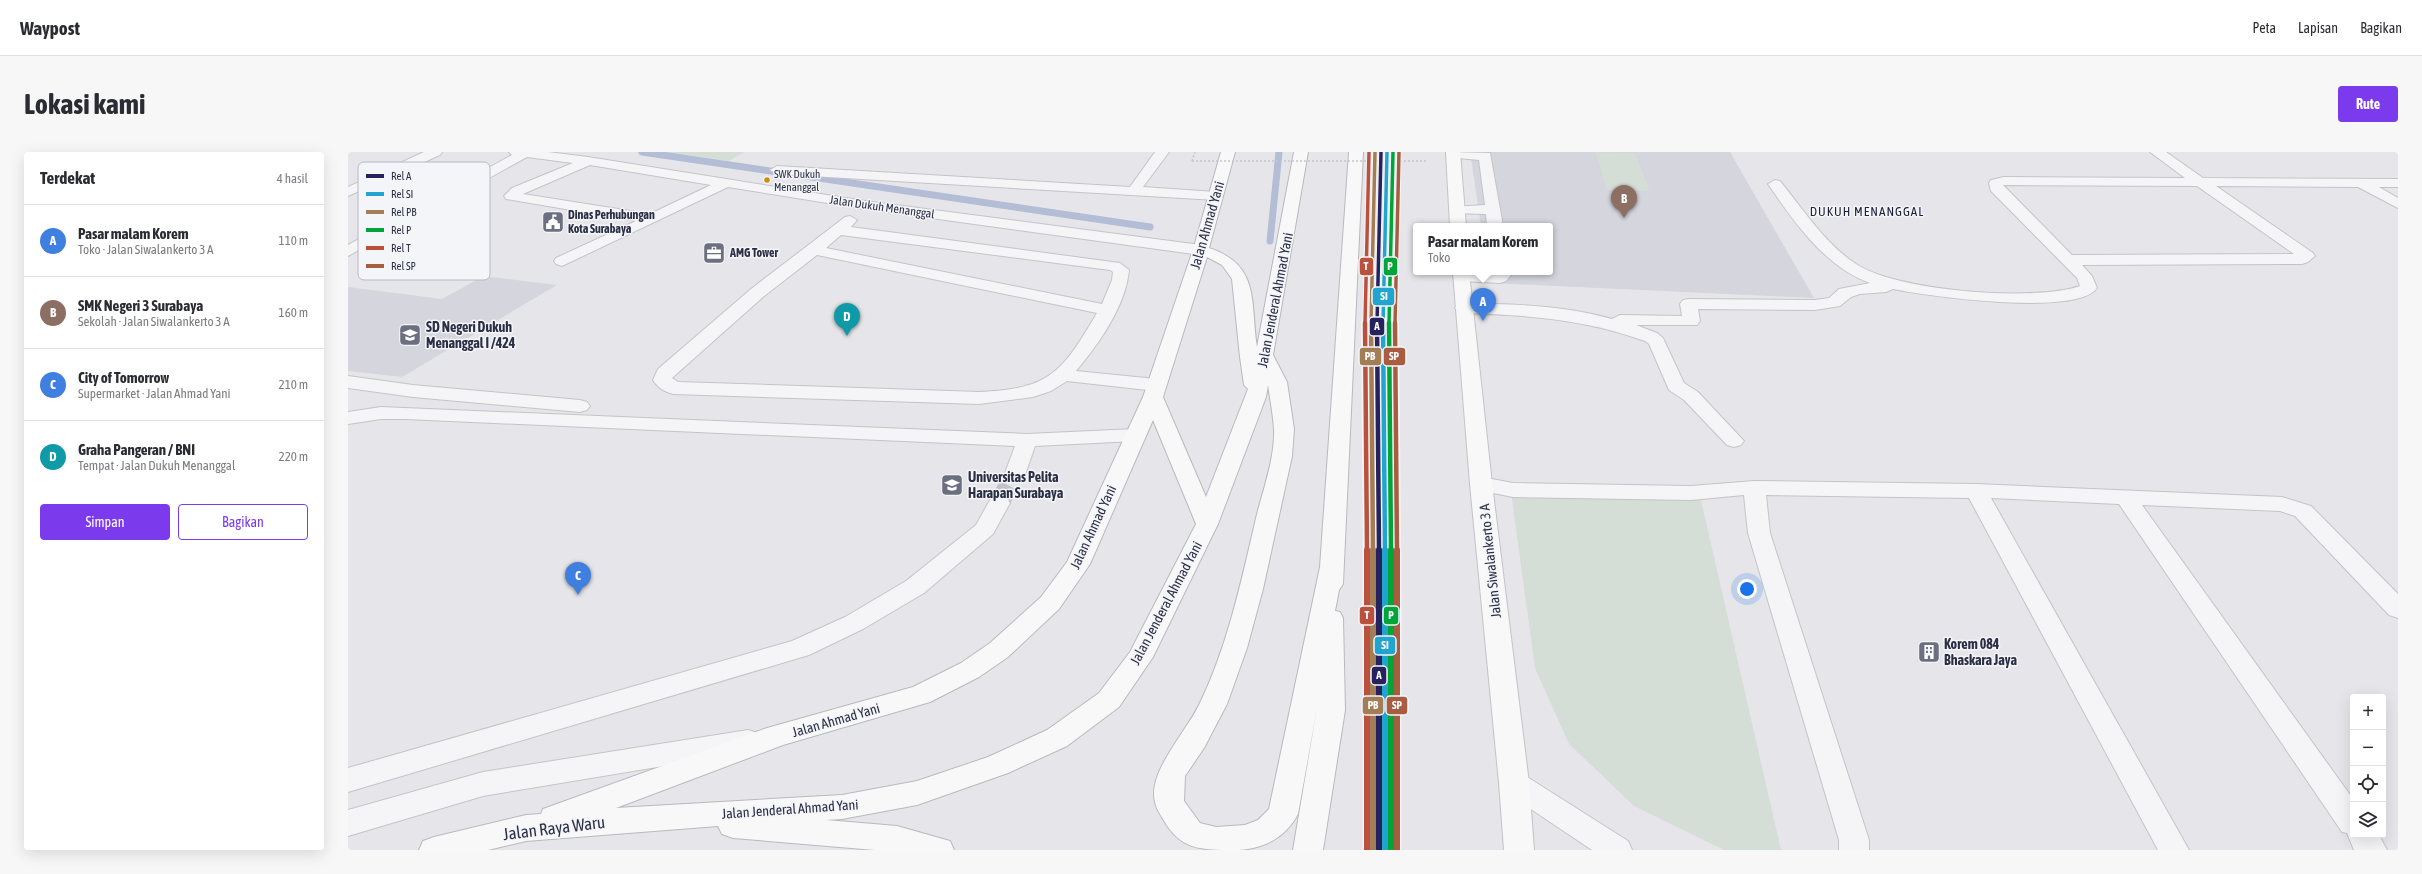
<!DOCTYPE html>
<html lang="id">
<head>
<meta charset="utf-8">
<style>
  :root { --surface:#fff; --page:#f7f7f7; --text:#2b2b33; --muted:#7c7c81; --line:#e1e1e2; --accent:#7c3aed }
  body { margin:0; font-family:"Asap Condensed",sans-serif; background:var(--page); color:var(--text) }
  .controls { position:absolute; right:12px; bottom:12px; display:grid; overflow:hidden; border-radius:4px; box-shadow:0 4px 16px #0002 }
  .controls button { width:36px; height:36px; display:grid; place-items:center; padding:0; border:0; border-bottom:1px solid var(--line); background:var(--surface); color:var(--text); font:20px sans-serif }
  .you { position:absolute; left:1399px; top:437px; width:14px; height:14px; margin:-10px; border:3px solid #fff; border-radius:50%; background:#1a73e8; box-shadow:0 0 0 6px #1a73e833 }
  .badge { display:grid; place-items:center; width:26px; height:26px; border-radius:50%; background:var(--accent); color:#fff; font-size:13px; font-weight:700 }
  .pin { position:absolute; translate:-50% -33px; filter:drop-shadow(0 1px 2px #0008) }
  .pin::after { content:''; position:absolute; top:21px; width:14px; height:12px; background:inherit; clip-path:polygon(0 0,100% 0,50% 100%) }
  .popup { position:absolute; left:1065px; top:71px; width:140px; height:52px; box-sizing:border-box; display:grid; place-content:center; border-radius:4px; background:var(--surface); filter:drop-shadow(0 1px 3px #0005); font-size:13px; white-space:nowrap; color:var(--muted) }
  .popup b { font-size:15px; color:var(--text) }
  .popup::after { content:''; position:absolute; left:50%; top:100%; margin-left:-8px; border:8px solid transparent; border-top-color:var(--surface) }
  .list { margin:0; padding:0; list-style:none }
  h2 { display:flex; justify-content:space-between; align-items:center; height:52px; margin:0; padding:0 16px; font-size:17px }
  h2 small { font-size:13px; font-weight:400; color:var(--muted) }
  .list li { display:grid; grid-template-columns:26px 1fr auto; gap:12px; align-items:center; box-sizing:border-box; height:72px; padding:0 16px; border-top:1px solid var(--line) }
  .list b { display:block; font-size:15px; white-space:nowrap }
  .list p { margin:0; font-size:13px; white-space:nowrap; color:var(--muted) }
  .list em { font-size:13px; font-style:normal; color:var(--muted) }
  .actions { display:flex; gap:8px; padding:12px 16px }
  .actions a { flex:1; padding:9px 0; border:1px solid var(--accent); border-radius:4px; text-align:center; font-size:14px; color:var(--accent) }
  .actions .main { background:var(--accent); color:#fff }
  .icon { flex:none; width:22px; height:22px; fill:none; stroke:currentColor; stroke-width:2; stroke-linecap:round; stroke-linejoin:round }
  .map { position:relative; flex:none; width:2050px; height:698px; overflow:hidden; border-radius:4px }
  header { display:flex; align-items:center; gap:24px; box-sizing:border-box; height:56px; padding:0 20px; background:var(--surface); border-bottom:1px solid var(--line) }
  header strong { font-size:19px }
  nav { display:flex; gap:22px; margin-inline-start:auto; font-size:14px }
  .intro { display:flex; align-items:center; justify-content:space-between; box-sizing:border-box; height:96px; padding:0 24px }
  h1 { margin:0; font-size:28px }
  .button { padding:10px 18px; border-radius:4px; background:var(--accent); color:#fff; font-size:14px; font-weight:700 }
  main { display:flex; gap:24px; padding:0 24px }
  aside { flex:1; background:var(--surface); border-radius:4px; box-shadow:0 4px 16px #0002 }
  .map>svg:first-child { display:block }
</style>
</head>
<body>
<header>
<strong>Waypost</strong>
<nav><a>Peta</a><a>Lapisan</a><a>Bagikan</a></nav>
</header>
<div class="intro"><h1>Lokasi kami</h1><a class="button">Rute</a></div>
<main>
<aside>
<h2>Terdekat<small>4 hasil</small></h2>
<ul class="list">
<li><span class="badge" style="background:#3f7fe0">A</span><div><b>Pasar malam Korem</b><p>Toko · Jalan Siwalankerto 3 A</p></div><em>110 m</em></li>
<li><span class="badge" style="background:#8d6e63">B</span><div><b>SMK Negeri 3 Surabaya</b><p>Sekolah · Jalan Siwalankerto 3 A</p></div><em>160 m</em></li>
<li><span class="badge" style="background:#3f7fe0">C</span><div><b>City of Tomorrow</b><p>Supermarket · Jalan Ahmad Yani</p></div><em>210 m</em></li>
<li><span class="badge" style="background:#0f9aa8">D</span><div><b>Graha Pangeran / BNI</b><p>Tempat · Jalan Dukuh Menanggal</p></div><em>220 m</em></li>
</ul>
<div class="actions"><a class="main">Simpan</a><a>Bagikan</a></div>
</aside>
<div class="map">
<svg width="2050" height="698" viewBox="0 0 2050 698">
  <rect width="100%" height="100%" fill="#e6e6ea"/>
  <path fill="#d4d5dd" d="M 1122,0 L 1382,0 L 1466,146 L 1141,131 L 1140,120 L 1202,120 L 1202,74 L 1133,74 Z
    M 143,125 L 209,133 L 54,225 L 0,219 L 0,135 L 94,147 L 132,126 Z"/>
  <path fill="#d4ddd6" d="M 320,0 L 396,0 L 381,9 Z
    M 1247,0 L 1287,1 L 1302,39 L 1259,38 Z
    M 1163,340 L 1353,348 L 1433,698 L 1376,698 L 1286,654 L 1221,592 L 1187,516 Z"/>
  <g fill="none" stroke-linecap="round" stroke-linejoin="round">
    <path stroke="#b4bdd6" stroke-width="7" d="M 294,0 L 802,75
      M 922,89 L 931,0"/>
    <path stroke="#c1c1c9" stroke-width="20" stroke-dasharray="20 10" stroke-linecap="butt" d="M 651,351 L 668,321"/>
    <g stroke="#c4c4c8" stroke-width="2">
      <path id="minor" d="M 76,0 L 94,0 L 92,3 L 0,44 L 0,35 Z
        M 161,0 L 200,0 L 240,5 L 517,49 L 853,93 L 861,98 L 853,103 L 517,57 L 380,35 L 214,114 L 208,112 L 206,109 L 208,106 L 288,69 L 158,47 L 156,44 L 164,36 L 225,11 L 179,5 L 0,104 L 0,93 L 164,3 ZM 242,13 L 363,33 L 302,62 L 175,42 Z
        M 807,0 L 821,0 L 795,35 L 868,40 L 875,44 L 868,48 L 429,22 L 422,18 L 429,14 L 782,35 Z
        M 1100,0 L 1142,1 L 1155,74 L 1139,74 L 1138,62 L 1104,61 L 1102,58 L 1104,55 L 1137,53 L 1131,8 L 1100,5 Z
        M 1802,0 L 1818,0 L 1855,26 L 2050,27 L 2050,35 L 2031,35 L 2050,46 L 2050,56 L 2010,35 L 1868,34 L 1965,101 L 1967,104 L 1960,110 L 1954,112 L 1734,113 L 1744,124 L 1749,136 C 1729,165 1578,144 1545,137 L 1538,140 L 1512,142 L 1503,145 L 1492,154 L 1467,158 L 1350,157 L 1352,169 L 1349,173 L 1288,173 L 1309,181 L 1315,186 L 1336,231 L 1350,240 L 1396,289 L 1393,293 L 1386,295 L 1379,293 L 1336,248 L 1321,238 L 1301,192 L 1297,189 C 1237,167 1179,163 1116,161 L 1110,160 L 1107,156 L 1110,152 C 1122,149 1135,151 1147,152 C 1187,153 1226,156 1264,167 L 1272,163 L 1334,164 L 1332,152 L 1335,148 L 1341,147 L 1467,148 L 1481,146 L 1491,137 L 1522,131 C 1477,115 1446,70 1420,32 L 1427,28 L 1432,29 C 1455,57 1477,92 1508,112 C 1548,139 1686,150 1732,134 L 1729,126 L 1643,39 L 1641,31 L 1643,28 L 1656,25 L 1837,26 ZM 1655,33 L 1849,34 L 1946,102 L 1724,103 Z
        M 502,64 L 509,68 L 503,75 L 772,111 L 781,118 C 778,153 751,192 728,219 L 808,227 L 815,229 L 818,233 L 815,237 L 808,239 L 719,229 L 703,239 L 685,245 L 631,252 L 325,242 C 317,240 309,235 305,228 L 310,217 L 403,137 L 497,65 ZM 493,83 L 762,118 L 765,120 L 764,128 L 754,152 L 478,96 ZM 469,103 L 749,161 C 714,220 703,237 631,240 L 330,230 L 324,226 L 415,145 Z
        M 1109,120 L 1163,120 L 1163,123 L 1158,129 L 1152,131 L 1113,129 L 1107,127 L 1105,124 Z
        M 0,224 L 65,233 L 232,248 L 239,250 L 242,254 L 239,258 L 232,260 L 65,245 L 0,236 Z
        M 33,255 L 679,282 L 787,277 L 794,279 L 797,283 L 794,287 L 787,289 L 687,294 L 676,326 L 668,327 L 660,326 L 657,321 L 667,294 L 57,267 L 33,267 L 0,272 L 0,260 Z
        M 1133,325 L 1165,331 L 1343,334 L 1406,329 L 1628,332 L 1934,345 L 1963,354 L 2050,442 L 2050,466 L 2041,463 L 1947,364 L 1932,359 L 1794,353 L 2005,647 L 2005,683 L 2031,683 L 2039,698 L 2006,698 L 1999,681 L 1994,680 L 1771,352 L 1643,346 L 1841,698 L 1810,698 L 1621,346 L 1418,343 L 1422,381 L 1521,688 L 1521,698 L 1491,698 L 1491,688 L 1400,381 L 1396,343 L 1343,348 L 1165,345 L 1125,337 L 1122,332 L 1125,327 Z
        M 651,344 L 659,346 L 662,351 L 645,382 L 576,441 L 515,477 L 461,503 L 0,640 L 0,616 L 444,489 L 497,465 L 558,429 L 628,373 L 643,346 Z
        M 400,578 L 410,581 L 414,589 L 410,597 L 400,600 L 135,644 L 0,684 L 0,658 L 135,620 Z
        M 1166,619 L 1176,623 L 1280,689 L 1284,698 L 1244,698 L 1156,639 L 1151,631 L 1156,623 Z"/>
    </g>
    <g stroke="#c2c3c8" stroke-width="2">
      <path id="major" d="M 1098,0 L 1112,0 L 1118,74 L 1102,74 Z
        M 1105,120 L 1121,120 L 1144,332 L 1181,631 L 1186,698 L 1156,698 L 1151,631 L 1122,332 Z"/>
    </g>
    <g stroke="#b8b9bf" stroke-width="2">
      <path id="highway" d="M 873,0 L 887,0 L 861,96 C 913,113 902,151 909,195 L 946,0 L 960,0 L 925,203 L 939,230 L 946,277 L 944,304 L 915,437 L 899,496 L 879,552 L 856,596 L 837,624 L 836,649 L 852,671 L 868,675 L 897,673 L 910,668 L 921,657 L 972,415 L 1001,0 L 1015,0 L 995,432 L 991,438 L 987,459 L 992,460 L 995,466 L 997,558 L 975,698 L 945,698 L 969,556 L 950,662 C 937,687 913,698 886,698 C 853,698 832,698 815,667 C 812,662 808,656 807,650 C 799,621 838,580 851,553 C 880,494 894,426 909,362 C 916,335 927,305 926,277 C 925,262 922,247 920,233 L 918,245 L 870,372 L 805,505 L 771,555 L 719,594 L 660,621 L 569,653 L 494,667 L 478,668 L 549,674 L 602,689 L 606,698 L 527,698 L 385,686 L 374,682 L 370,674 L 178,689 L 140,698 L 71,698 L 75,689 L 86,685 L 178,663 L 193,662 L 195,657 L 419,576 L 565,535 L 613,511 L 642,491 L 693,445 L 719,410 L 795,245 L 845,98 ZM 859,105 L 874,113 L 884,127 L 892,205 L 896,233 L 900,237 L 858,345 L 815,245 ZM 805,268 L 848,372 L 782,500 L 751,541 L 699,578 L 640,605 L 569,629 L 494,643 L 268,656 L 435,593 L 582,550 L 631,525 L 660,505 L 711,457 L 742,412 Z"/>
    </g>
    <path stroke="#c5c5ca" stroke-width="1.5" stroke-dasharray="2 2" stroke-linecap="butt" d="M 844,9 L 847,0"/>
    <use href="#minor" fill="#f5f5f7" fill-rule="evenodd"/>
    <use href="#major" fill="#f8f8f8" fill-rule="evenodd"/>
    <use href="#highway" fill="#f8f8f8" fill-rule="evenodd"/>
    <path stroke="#c5c5ca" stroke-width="1.5" stroke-dasharray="2 2" stroke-linecap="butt" d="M 844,9 L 1080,9"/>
    <g stroke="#f4f5f9" stroke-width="5.5">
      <path id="rail-1-far2" d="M 1029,172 L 1033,0"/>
    </g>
    <g stroke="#f4f5f9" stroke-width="8">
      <path id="rail-1-far1" d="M 1029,171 L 1031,399"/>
    </g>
    <g stroke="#f4f5f9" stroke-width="9">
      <path id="rail-1" d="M 1031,398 L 1031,698"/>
    </g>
    <g stroke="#f4f5f9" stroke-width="5.5">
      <path id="rail-2-far2" d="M 1035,172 L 1039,0"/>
    </g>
    <g stroke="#f4f5f9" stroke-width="8">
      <path id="rail-2-far1" d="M 1035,171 L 1037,399"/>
    </g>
    <g stroke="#f4f5f9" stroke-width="9">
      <path id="rail-2" d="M 1037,398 L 1037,698"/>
    </g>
    <g stroke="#f4f5f9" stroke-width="5.5">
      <path id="rail-3-far2" d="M 1023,172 L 1027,0"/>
    </g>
    <g stroke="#f4f5f9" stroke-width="8">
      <path id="rail-3-far1" d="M 1023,171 L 1025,399"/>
    </g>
    <g stroke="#f4f5f9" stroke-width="9">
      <path id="rail-3" d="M 1025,398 L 1025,698"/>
    </g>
    <g stroke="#f4f5f9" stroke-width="5.5">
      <path id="rail-4-far2" d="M 1041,172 L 1045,0"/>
    </g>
    <g stroke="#f4f5f9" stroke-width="8">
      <path id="rail-4-far1" d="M 1041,171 L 1043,399"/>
    </g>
    <g stroke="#f4f5f9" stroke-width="9">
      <path id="rail-4" d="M 1043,398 L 1043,698"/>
    </g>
    <g stroke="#f4f5f9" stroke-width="5.5">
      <path id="rail-5-far2" d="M 1017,172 L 1021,0"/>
    </g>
    <g stroke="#f4f5f9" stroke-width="8">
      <path id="rail-5-far1" d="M 1017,171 L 1019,399"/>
    </g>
    <g stroke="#f4f5f9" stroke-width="9">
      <path id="rail-5" d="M 1019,398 L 1019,698"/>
    </g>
    <g stroke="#f4f5f9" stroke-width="5.5">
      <path id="rail-6-far2" d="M 1047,172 L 1051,0"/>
    </g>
    <g stroke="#f4f5f9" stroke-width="8">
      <path id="rail-6-far1" d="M 1047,171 L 1049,399"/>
    </g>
    <g stroke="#f4f5f9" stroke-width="9">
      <path id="rail-6" d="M 1049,398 L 1049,698"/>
    </g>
    <use href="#rail-1-far2" stroke="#26225e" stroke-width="3.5"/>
    <use href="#rail-1-far1" stroke="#26225e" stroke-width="4.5"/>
    <use href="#rail-1" stroke="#26225e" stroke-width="6"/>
    <use href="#rail-2-far2" stroke="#21a5cf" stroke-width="3.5"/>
    <use href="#rail-2-far1" stroke="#21a5cf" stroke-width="4.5"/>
    <use href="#rail-2" stroke="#21a5cf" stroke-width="6"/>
    <use href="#rail-3-far2" stroke="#a27d56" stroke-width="3.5"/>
    <use href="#rail-3-far1" stroke="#a27d56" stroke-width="4.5"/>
    <use href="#rail-3" stroke="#a27d56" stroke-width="6"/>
    <use href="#rail-4-far2" stroke="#00a53a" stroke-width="3.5"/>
    <use href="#rail-4-far1" stroke="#00a53a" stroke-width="4.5"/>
    <use href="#rail-4" stroke="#00a53a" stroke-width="6"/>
    <use href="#rail-5-far2" stroke="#ba513d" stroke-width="3.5"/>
    <use href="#rail-5-far1" stroke="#ba513d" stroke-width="4.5"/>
    <use href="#rail-5" stroke="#ba513d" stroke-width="6"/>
    <use href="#rail-6-far2" stroke="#a95d40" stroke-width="3.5"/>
    <use href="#rail-6-far1" stroke="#a95d40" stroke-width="4.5"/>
    <use href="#rail-6" stroke="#a95d40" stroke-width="6"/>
  </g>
  <defs>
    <g id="civic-square" transform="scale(1.15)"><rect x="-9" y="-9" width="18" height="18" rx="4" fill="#6c6f7f" stroke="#f4f5f9"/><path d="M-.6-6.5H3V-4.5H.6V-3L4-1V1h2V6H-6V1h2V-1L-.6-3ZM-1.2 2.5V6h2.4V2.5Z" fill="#fff"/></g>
    <g id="office-square" transform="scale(1.15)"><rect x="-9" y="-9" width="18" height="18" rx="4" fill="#6c6f7f" stroke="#f4f5f9"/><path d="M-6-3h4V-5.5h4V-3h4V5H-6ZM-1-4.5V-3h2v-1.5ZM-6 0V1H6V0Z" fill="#fff"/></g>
    <g id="school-square" transform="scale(1.15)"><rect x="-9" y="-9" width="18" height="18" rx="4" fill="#6c6f7f" stroke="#f4f5f9"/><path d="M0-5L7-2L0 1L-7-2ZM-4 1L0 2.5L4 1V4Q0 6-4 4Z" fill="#fff"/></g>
    <g id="university-square" transform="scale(1.15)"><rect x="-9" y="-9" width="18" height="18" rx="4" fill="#6c6f7f" stroke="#f4f5f9"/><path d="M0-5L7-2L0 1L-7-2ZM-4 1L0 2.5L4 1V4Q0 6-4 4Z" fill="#fff"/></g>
    <g id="building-square" transform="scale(1.15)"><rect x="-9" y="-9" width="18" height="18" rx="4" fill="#6c6f7f" stroke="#f4f5f9"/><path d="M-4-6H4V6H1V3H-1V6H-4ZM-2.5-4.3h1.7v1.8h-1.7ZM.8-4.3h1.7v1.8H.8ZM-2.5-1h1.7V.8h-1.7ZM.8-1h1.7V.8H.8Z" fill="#fff"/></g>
  </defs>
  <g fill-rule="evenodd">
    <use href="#civic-square" x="205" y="70"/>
    <use href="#office-square" x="366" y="101"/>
    <use href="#school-square" x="62" y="183"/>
    <use href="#university-square" x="604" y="333"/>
    <use href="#building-square" x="1581" y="500"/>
  </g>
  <circle fill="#ce8e0e" stroke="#f4f5f9" stroke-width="1.5" cx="419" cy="28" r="3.5"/>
  <g text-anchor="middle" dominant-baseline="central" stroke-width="3" stroke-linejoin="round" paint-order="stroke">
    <g font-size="11" fill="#2b2f45" stroke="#f4f5f9" text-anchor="start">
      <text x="426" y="22">SWK Dukuh<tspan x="426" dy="13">Menanggal</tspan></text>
    </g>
    <g font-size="12" fill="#2b2f45" stroke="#f4f5f9">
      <text transform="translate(534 55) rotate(8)">Jalan Dukuh Menanggal</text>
    </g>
    <g font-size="12" font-weight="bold" fill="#2b2f45" stroke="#f4f5f9" text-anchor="start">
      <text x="220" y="63">Dinas Perhubungan<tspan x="220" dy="14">Kota Surabaya</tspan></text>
      <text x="382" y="101">AMG Tower</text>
    </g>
    <g font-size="13" letter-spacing="1" fill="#1d2036" stroke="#f4f5f9">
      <text x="1519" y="59">DUKUH MENANGGAL</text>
    </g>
    <g font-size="14" fill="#2b2f45" stroke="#f4f5f9">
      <text transform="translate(859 73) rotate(-74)">Jalan Ahmad Yani</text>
      <text transform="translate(927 148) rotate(-79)">Jalan Jenderal Ahmad Yani</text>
      <text transform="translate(745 375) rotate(-65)">Jalan Ahmad Yani</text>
      <text transform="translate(1142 409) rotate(-96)">Jalan Siwalankerto 3 A</text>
      <text transform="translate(818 451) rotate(-62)">Jalan Jenderal Ahmad Yani</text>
      <text transform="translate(488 568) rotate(-16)">Jalan Ahmad Yani</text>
      <text transform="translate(442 657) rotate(-4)">Jalan Jenderal Ahmad Yani</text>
    </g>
    <g font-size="14" font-weight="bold" fill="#2b2f45" stroke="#f4f5f9" text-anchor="start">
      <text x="78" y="175">SD Negeri Dukuh<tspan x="78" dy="16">Menanggal I /424</tspan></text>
      <text x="620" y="325">Universitas Pelita<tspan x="620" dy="16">Harapan Surabaya</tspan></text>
      <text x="1596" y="492">Korem 084<tspan x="1596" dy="16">Bhaskara Jaya</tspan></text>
    </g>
    <g font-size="17" fill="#2b2f45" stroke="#f4f5f9">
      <text transform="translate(206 676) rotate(-7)">Jalan Raya Waru</text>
    </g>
  </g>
  <rect x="10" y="10" width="132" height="118" rx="6" fill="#f4f5f9" stroke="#b8bac3" stroke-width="1"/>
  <rect x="18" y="22" width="18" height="4" fill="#26225e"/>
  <rect x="18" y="40" width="18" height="4" fill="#21a5cf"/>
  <rect x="18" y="58" width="18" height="4" fill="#a27d56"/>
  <rect x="18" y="76" width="18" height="4" fill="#00a53a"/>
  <rect x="18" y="94" width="18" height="4" fill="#ba513d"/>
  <rect x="18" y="112" width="18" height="4" fill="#a95d40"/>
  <g font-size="11" fill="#2b2f45">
    <text x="43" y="28">Rel A</text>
    <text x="43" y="46">Rel SI</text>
    <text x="43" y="64">Rel PB</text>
    <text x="43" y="82">Rel P</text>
    <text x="43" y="100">Rel T</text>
    <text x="43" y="118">Rel SP</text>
  </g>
  <g stroke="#f4f5f9" stroke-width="1.5">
    <rect x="1011" y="105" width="15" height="19" rx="4" fill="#ba513d"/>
    <rect x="1035" y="105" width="15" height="19" rx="4" fill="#00a53a"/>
    <rect x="1024" y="135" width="23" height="19" rx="4" fill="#21a5cf"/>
    <rect x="1021" y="165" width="16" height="19" rx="4" fill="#26225e"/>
    <rect x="1011" y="195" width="23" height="19" rx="4" fill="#a27d56"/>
    <rect x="1035" y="195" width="23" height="19" rx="4" fill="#a95d40"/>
    <rect x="1011" y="454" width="16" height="19" rx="4" fill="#ba513d"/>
    <rect x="1035" y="454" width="16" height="19" rx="4" fill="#00a53a"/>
    <rect x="1026" y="484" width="22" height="19" rx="4" fill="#21a5cf"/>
    <rect x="1023" y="514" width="16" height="19" rx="4" fill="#26225e"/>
    <rect x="1014" y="544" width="22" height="19" rx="4" fill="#a27d56"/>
    <rect x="1038" y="544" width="22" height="19" rx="4" fill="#a95d40"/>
  </g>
  <g font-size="11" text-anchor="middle" font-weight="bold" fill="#fff">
    <text x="1018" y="118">T</text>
    <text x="1042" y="118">P</text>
    <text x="1036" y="148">SI</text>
    <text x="1029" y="178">A</text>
    <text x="1022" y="208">PB</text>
    <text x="1046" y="208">SP</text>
    <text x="1019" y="467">T</text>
    <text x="1043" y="467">P</text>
    <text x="1037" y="497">SI</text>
    <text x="1031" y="527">A</text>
    <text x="1025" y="557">PB</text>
    <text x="1049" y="557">SP</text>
  </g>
</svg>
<div class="controls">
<button>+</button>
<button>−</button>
<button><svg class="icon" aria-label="locate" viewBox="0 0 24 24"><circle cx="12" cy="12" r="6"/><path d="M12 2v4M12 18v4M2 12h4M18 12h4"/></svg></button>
<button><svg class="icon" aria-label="layers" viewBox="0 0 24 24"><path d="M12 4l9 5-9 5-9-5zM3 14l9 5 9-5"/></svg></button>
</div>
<div class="you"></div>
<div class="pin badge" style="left:1135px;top:169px;background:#3f7fe0">A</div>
<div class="popup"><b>Pasar malam Korem</b>Toko</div>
<div class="pin badge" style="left:1276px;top:66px;background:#8d6e63">B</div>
<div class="pin badge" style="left:230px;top:443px;background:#3f7fe0">C</div>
<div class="pin badge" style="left:499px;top:184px;background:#0f9aa8">D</div>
</div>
</main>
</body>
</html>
